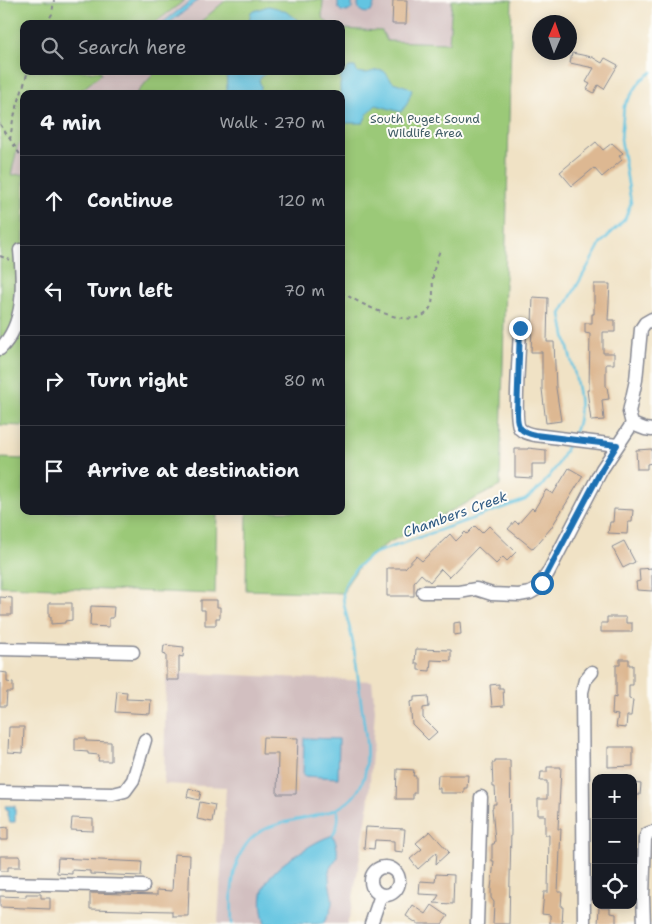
<!DOCTYPE html>
<html lang="en">
<head>
<meta charset="utf-8">
<style>
  :root { --surface:#171b24; --page:#20242c; --text:#f1f3f6; --muted:#9ea1a6; --line:#363941 }
  body { margin:0; font-family:"Shantell Sans",sans-serif; background:var(--page); color:var(--text) }
  .controls { position:absolute; right:15px; bottom:15px; display:grid; overflow:hidden; border-radius:10px; box-shadow:0 2px 12px #0003 }
  .controls button { width:45px; height:45px; display:grid; place-items:center; padding:0; border:0; border-bottom:1px solid var(--line); background:var(--surface); color:var(--text); font:25px sans-serif }
  .compass { position:absolute; left:532px; top:15px; width:45px; height:45px; border-radius:50%; background:var(--surface); box-shadow:0 2px 12px #0003; rotate:2deg }
  .stop { position:absolute; width:15px; height:15px; margin:-11px; border:4px solid #1f6fb2; border-radius:50%; background:#fff }
  .stop.end { background:#1f6fb2; border-color:#fff; box-shadow:0 1px 5px #0008 }
  .list { margin:0; padding:0; list-style:none }
  h2 { display:flex; justify-content:space-between; align-items:center; height:65px; margin:0; padding:0 20px; font-size:21px }
  h2 small { font-size:16px; font-weight:400; color:var(--muted) }
  .list li { display:grid; grid-template-columns:32px 1fr auto; gap:15px; align-items:center; box-sizing:border-box; height:90px; padding:0 20px; border-top:1px solid var(--line) }
  .list b { display:block; font-size:19px; white-space:nowrap }
  .list em { font-size:16px; font-style:normal; color:var(--muted) }
  .icon { flex:none; width:28px; height:28px; fill:none; stroke:currentColor; stroke-width:2; stroke-linecap:round; stroke-linejoin:round }
  .map { position:relative; flex:none; width:652px; height:924px; overflow:hidden }
  .search { position:absolute; background:var(--surface); box-shadow:0 2px 12px #0003; left:20px; top:20px; width:325px; height:55px; display:flex; align-items:center; gap:12px; box-sizing:border-box; padding:0 18px; border-radius:10px; color:var(--muted); font-size:19px }
  .panel { position:absolute; background:var(--surface); box-shadow:0 2px 12px #0003; left:20px; top:90px; width:325px; height:425px; border-radius:10px }
  .map>svg:first-child { display:block }
</style>
</head>
<body>
<div class="map">
<svg width="652" height="924" viewBox="0 0 652 924">
  <rect width="100%" height="100%" fill="#fdfcf7"/>
  <filter id="ink" filterUnits="userSpaceOnUse"><feTurbulence type="fractalNoise" baseFrequency=".02" numOctaves="2"/><feDisplacementMap in="SourceGraphic" scale="10" xChannelSelector="R" yChannelSelector="G"/><feConvolveMatrix kernelMatrix="1 2 1 2 8 2 1 2 1" color-interpolation-filters="sRGB"/></filter>
  <filter id="wash" filterUnits="userSpaceOnUse"><feTurbulence type="fractalNoise" baseFrequency=".0096" numOctaves="4" result="noise"/><feDisplacementMap in="SourceGraphic" scale="20" xChannelSelector="R" yChannelSelector="G"/><feGaussianBlur stdDeviation="1.12" result="paint"/><feColorMatrix in="noise" values="0 0 0 0 0 0 0 0 0 0 0 0 0 0 0 0 0 1.4 0 .05"/><feComposite in="paint" operator="in"/></filter>
  <g filter="url(#wash)">
    <rect width="100%" height="100%" fill="#f0e2c5"/>
    <path fill="#d2bfc0" d="M 185,0 L 226,0 L 198,24 L 154,24 Z
      M 323,0 L 452,0 L 449,43 L 387,41 L 382,31 L 341,29 L 341,24 L 329,24 L 322,17 Z
      M 101,71 L 156,71 L 136,94 L 77,94 L 101,74 Z
      M 24,140 L 24,174 L 11,175 L 18,145 Z
      M 166,672 L 372,681 L 375,710 L 368,809 L 350,916 L 347,924 L 218,924 L 226,787 L 164,784 Z"/>
    <path fill="#9bc978" stroke="#5b7c6b" d="M 0,0 L 185,0 L 153,24 L 24,24 L 24,71 L 101,71 L 101,74 L 77,94 L 24,94 L 24,140 L 18,145 L 11,175 L 24,174 L 24,426 L 0,425 Z
      M 226,0 L 323,0 L 322,17 L 329,24 L 198,24 Z
      M 452,0 L 512,0 L 500,486 L 388,543 L 364,560 L 347,584 L 344,593 L 246,590 L 247,511 L 341,511 L 341,94 L 136,94 L 156,71 L 341,71 L 341,29 L 382,31 L 387,41 L 449,43 Z
      M 0,458 L 24,459 L 24,511 L 217,511 L 215,594 L 0,586 Z"/>
    <path fill="#63c4e1" stroke="#3f7aa0" d="M 192,0 L 199,0 L 168,24 L 161,24 Z
      M 338,0 L 352,0 L 352,9 L 347,12 L 341,11 L 338,8 Z
      M 359,0 L 373,0 L 374,5 L 371,12 C 364,14 359,12 358,5 Z
      M 268,6 C 281,8 293,14 301,24 L 252,24 L 249,21 L 251,12 Z
      M 349,67 L 355,67 L 357,72 C 371,76 372,68 384,71 L 393,82 L 408,87 L 412,90 L 407,104 L 401,112 L 376,105 L 368,113 L 363,123 L 344,123 L 341,121 L 340,86 L 341,77 Z
      M 229,71 L 267,71 L 259,80 L 261,86 L 260,94 L 226,94 C 229,85 224,81 229,71 Z
      M 304,738 L 339,739 L 338,778 L 303,776 Z
      M 5,806 L 15,806 L 15,822 L 10,822 L 7,814 L 9,810 L 6,809 Z
      M 333,835 C 336,843 340,853 335,861 C 332,865 330,867 329,871 C 328,898 340,897 323,924 L 265,924 C 253,885 272,870 302,851 C 313,844 321,839 333,835 Z"/>
    <g fill="none" stroke-linecap="round" stroke-linejoin="round">
      <path stroke="#63c4e1" stroke-width="2.5" d="M 573,436 C 587,408 575,376 568,348 C 565,337 563,325 561,314 L 601,243 L 625,219 L 631,203 L 621,139 L 624,106 L 641,80 L 652,72
        M 333,835 C 338,826 340,818 337,809
        M 232,924 C 231,899 230,868 245,846 C 272,805 348,833 364,777 C 370,755 364,724 361,702 C 358,679 356,656 351,634 C 349,624 342,602 343,593 C 344,578 363,560 375,553 L 525,500 L 541,487 L 557,466 L 569,443"/>
    </g>
    <g id="blocks">
      <path fill="#ddb892" d="M 393,0 L 407,0 L 406,24 L 392,24 Z
        M 572,53 L 592,57 L 602,63 L 605,58 L 618,65 L 604,89 L 598,85 L 594,93 L 587,89 L 590,84 L 586,82 L 594,68 L 570,63 Z
        M 596,142 L 603,150 L 612,143 L 623,153 L 619,156 L 622,160 L 602,177 L 594,168 L 572,186 L 560,172 Z
        M 594,284 L 610,284 L 608,320 L 615,320 L 615,332 L 603,332 L 603,353 L 614,353 L 614,364 L 606,364 L 606,387 L 607,387 L 609,399 L 602,400 L 604,420 L 591,421 L 587,390 L 589,390 L 590,334 L 585,333 L 585,323 L 592,323 L 592,314 L 594,314 Z
        M 533,297 L 548,298 L 547,342 L 554,342 L 556,388 L 561,421 L 546,423 L 542,389 L 542,352 L 531,352 Z
        M 528,448 L 546,450 L 546,464 L 532,464 L 532,478 L 515,477 L 515,449 L 528,449 Z
        M 652,449 L 652,463 L 647,464 L 647,469 L 637,469 L 636,450 Z
        M 569,468 L 583,476 L 551,528 L 533,549 L 508,529 L 515,521 L 518,524 L 532,508 L 534,510 L 546,490 L 553,494 Z
        M 614,509 L 633,510 L 632,522 L 628,522 L 627,534 L 608,533 L 610,522 L 613,522 Z
        M 475,526 L 482,533 L 489,526 L 516,552 L 507,561 L 503,557 L 496,564 L 478,547 L 449,577 L 441,569 L 430,582 L 421,574 L 414,582 L 414,596 L 387,596 L 387,568 L 405,568 L 416,556 L 422,561 L 450,534 L 456,541 L 465,532 L 467,534 Z
        M 624,541 L 635,562 L 623,568 L 612,547 Z
        M 652,568 L 652,591 L 637,590 L 636,582 L 640,581 L 639,569 Z
        M 0,597 L 12,598 L 12,615 L 0,615 Z
        M 201,600 L 217,600 L 217,607 L 220,607 L 220,618 L 216,618 L 216,625 L 205,625 L 205,610 L 201,610 Z
        M 49,603 L 72,603 L 72,620 L 65,621 L 65,623 L 51,624 L 51,617 L 49,617 Z
        M 91,606 L 114,607 L 113,618 L 109,618 L 109,627 L 90,626 Z
        M 607,617 L 626,617 L 626,623 L 632,623 L 632,632 L 601,632 L 601,623 L 607,623 Z
        M 460,622 L 461,634 L 454,635 L 454,623 Z
        M 164,645 L 184,647 L 183,657 L 179,656 L 179,680 L 166,680 L 166,655 L 163,654 Z
        M 416,649 L 451,650 L 451,661 L 431,660 L 430,671 L 418,670 L 418,663 L 415,663 Z
        M 620,659 L 629,659 L 629,665 L 633,665 L 633,685 L 629,685 L 629,699 L 633,700 L 631,716 L 627,716 L 626,728 L 616,727 L 618,715 L 612,714 L 613,697 L 616,698 L 616,665 L 620,665 Z
        M 0,672 L 7,673 L 7,682 L 13,683 L 13,692 L 7,692 L 6,706 L 0,706 Z
        M 499,684 L 499,688 L 503,688 L 504,706 L 492,707 L 490,685 Z
        M 117,691 L 127,692 L 126,699 L 151,700 L 150,714 L 115,712 Z
        M 428,696 L 429,707 L 423,708 L 423,718 L 437,732 L 428,740 L 412,724 L 410,702 L 414,701 L 414,697 Z
        M 9,727 L 24,727 L 23,753 L 8,752 Z
        M 263,737 L 298,738 L 296,794 L 277,794 L 278,754 L 262,754 Z
        M 75,738 L 86,738 L 86,741 L 111,742 L 111,761 L 98,761 L 99,755 L 88,754 L 88,752 L 75,751 Z
        M 608,747 L 633,747 L 633,766 L 608,767 Z
        M 495,760 L 510,760 L 511,831 L 509,924 L 493,924 L 494,902 L 491,898 L 491,889 L 494,861 L 492,861 L 492,844 L 494,844 L 495,841 L 492,808 L 493,808 L 493,804 L 496,804 L 495,787 L 493,787 L 492,763 L 495,763 Z
        M 547,767 L 561,767 L 558,829 L 561,829 L 558,892 L 562,892 L 561,907 L 563,907 L 562,924 L 550,924 L 550,915 L 542,914 L 544,892 L 548,892 L 549,835 L 545,835 L 545,815 L 538,815 L 538,799 L 547,799 L 547,781 L 540,781 L 541,772 L 547,772 Z
        M 397,769 L 414,770 L 413,776 L 416,776 L 416,793 L 413,793 L 413,799 L 396,799 Z
        M 438,775 L 468,775 L 467,788 L 464,788 L 464,792 L 461,793 L 440,793 L 440,788 L 437,788 Z
        M 633,783 L 641,784 L 640,795 L 633,795 Z
        M 189,788 L 201,792 L 199,800 L 187,797 Z
        M 200,802 L 215,805 L 212,822 L 197,819 Z
        M 72,818 L 93,819 L 93,831 L 71,830 Z
        M 8,827 L 8,840 L 0,840 L 0,828 Z
        M 366,827 L 405,829 L 403,852 L 394,851 L 394,841 L 375,840 L 374,849 L 364,848 Z
        M 430,831 L 449,852 L 436,864 L 437,852 L 418,869 L 410,859 L 422,849 L 416,843 Z
        M 174,854 L 190,855 L 188,916 L 172,916 L 172,911 L 90,909 L 90,893 L 157,895 L 157,890 L 172,891 Z
        M 0,856 L 20,856 L 20,867 L 8,867 L 8,871 L 0,871 Z
        M 58,858 L 142,862 L 141,876 L 90,874 L 90,871 L 72,870 L 72,874 L 57,873 Z
        M 436,874 L 454,875 L 453,904 L 434,903 L 439,895 L 419,894 L 420,881 L 435,882 Z
        M 26,894 L 41,894 L 41,898 L 50,898 L 50,909 L 0,907 L 0,896 L 26,897 Z
        M 413,905 L 426,914 L 432,905 L 448,916 L 442,924 L 418,924 L 406,916 Z
        M 599,907 L 610,907 L 610,913 L 616,914 L 616,924 L 598,924 Z"/>
    </g>
  </g>
  <g filter="url(#ink)">
    <use href="#blocks" fill-opacity="0" stroke="#868892" stroke-width="1"/>
    <g fill="none" stroke-linecap="round" stroke-linejoin="round">
      <g stroke="#868892" stroke-width="15">
        <path id="minor" d="M 520,327 C 520,343 513,421 520,429 C 524,433 530,434 535,435 L 617,445
          M 0,349 C 26,323 23,284 20,250
          M 632,424 L 629,412 L 636,380 L 641,329 L 645,323 L 652,319
          M 632,424 L 645,429 L 652,430
          M 423,592 L 459,592 L 476,589 L 492,594 L 519,595 L 530,593 L 537,589 L 548,573 L 602,469 L 632,424
          M 0,649 L 133,652
          M 0,792 L 113,794 L 125,791 L 133,780 L 145,740
          M371 881a14 14 0 1 1 28 0a14 14 0 1 1-28 0Z
          M 0,883 L 143,886
          M 371,924 L 381,895
          M 477,924 L 481,797
          M 584,924 L 582,692 L 585,680 L 592,672
          M 644,924 L 643,897 L 645,839 L 647,834 L 652,832"/>
      </g>
      <path stroke="#868892" stroke-width="2" stroke-dasharray="4 4" stroke-linecap="butt" d="M 46,24 L 52,14 L 54,0
        M 0,124 L 21,156
        M 10,140 L 13,120 L 28,71
        M 0,256 L 10,260
        M 341,292 C 360,303 422,339 432,303 C 434,294 432,285 433,276 C 434,267 437,258 440,250"/>
      <use href="#minor" stroke="#fff" stroke-width="12"/>
    </g>
  </g>
  <g fill="none" stroke-linecap="round" stroke-linejoin="round" filter="url(#ink)">
    <path stroke="#1f6fb2" stroke-width="6" d="M 520,328 L 517,414 C 517,428 521,432 535,435 L 617,445 L 602,469 L 542,583"/>
  </g>
  <g text-anchor="middle" dominant-baseline="central" stroke-width="4" stroke-linejoin="round" paint-order="stroke">
    <g font-size="12" fill="#415d66" stroke="#fdfcf7">
      <text x="425" y="119">South Puget Sound<tspan x="425" dy="14">Wildlife Area</tspan></text>
    </g>
    <g font-size="14" font-style="italic" fill="#315c85" stroke="#fdfcf7">
      <text transform="translate(455 514) rotate(-20)">Chambers Creek</text>
    </g>
  </g>
</svg>
<div class="controls">
<button>+</button>
<button>−</button>
<button><svg class="icon" aria-label="locate" viewBox="0 0 24 24"><circle cx="12" cy="12" r="6"/><path d="M12 2v4M12 18v4M2 12h4M18 12h4"/></svg></button>
</div>
<svg class="compass" viewBox="-18 -18 36 36"><path d="M0-13l5 13h-10z" fill="#e53935"/><path d="M0 13l5-13h-10z" fill="#9ea1a6"/></svg>
<div class="stop" style="left:542px;top:583px"></div>
<div class="stop end" style="left:520px;top:328px"></div>
<div class="search"><svg class="icon" aria-label="search" viewBox="0 0 24 24"><circle cx="10" cy="10" r="6"/><path d="M15 15l6 6"/></svg>Search here</div>
<section class="panel">
<h2>4 min<small>Walk · 270 m</small></h2>
<ul class="list">
<li><svg class="icon" aria-label="ahead" viewBox="0 0 24 24"><path d="M12 20V5M6 11l6-6 6 6"/></svg><div><b>Continue</b></div><em>120 m</em></li>
<li><svg class="icon" aria-label="left" viewBox="0 0 24 24"><path d="M17 20v-9H6M10 6l-5 5 5 5"/></svg><div><b>Turn left</b></div><em>70 m</em></li>
<li><svg class="icon" aria-label="right" viewBox="0 0 24 24"><path d="M7 20v-9h11M14 6l5 5-5 5"/></svg><div><b>Turn right</b></div><em>80 m</em></li>
<li><svg class="icon" aria-label="arrive" viewBox="0 0 24 24"><path d="M6 21V4h12l-3 4 3 4H6"/></svg><div><b>Arrive at destination</b></div></li>
</ul>
</section>
</div>
</body>
</html>
